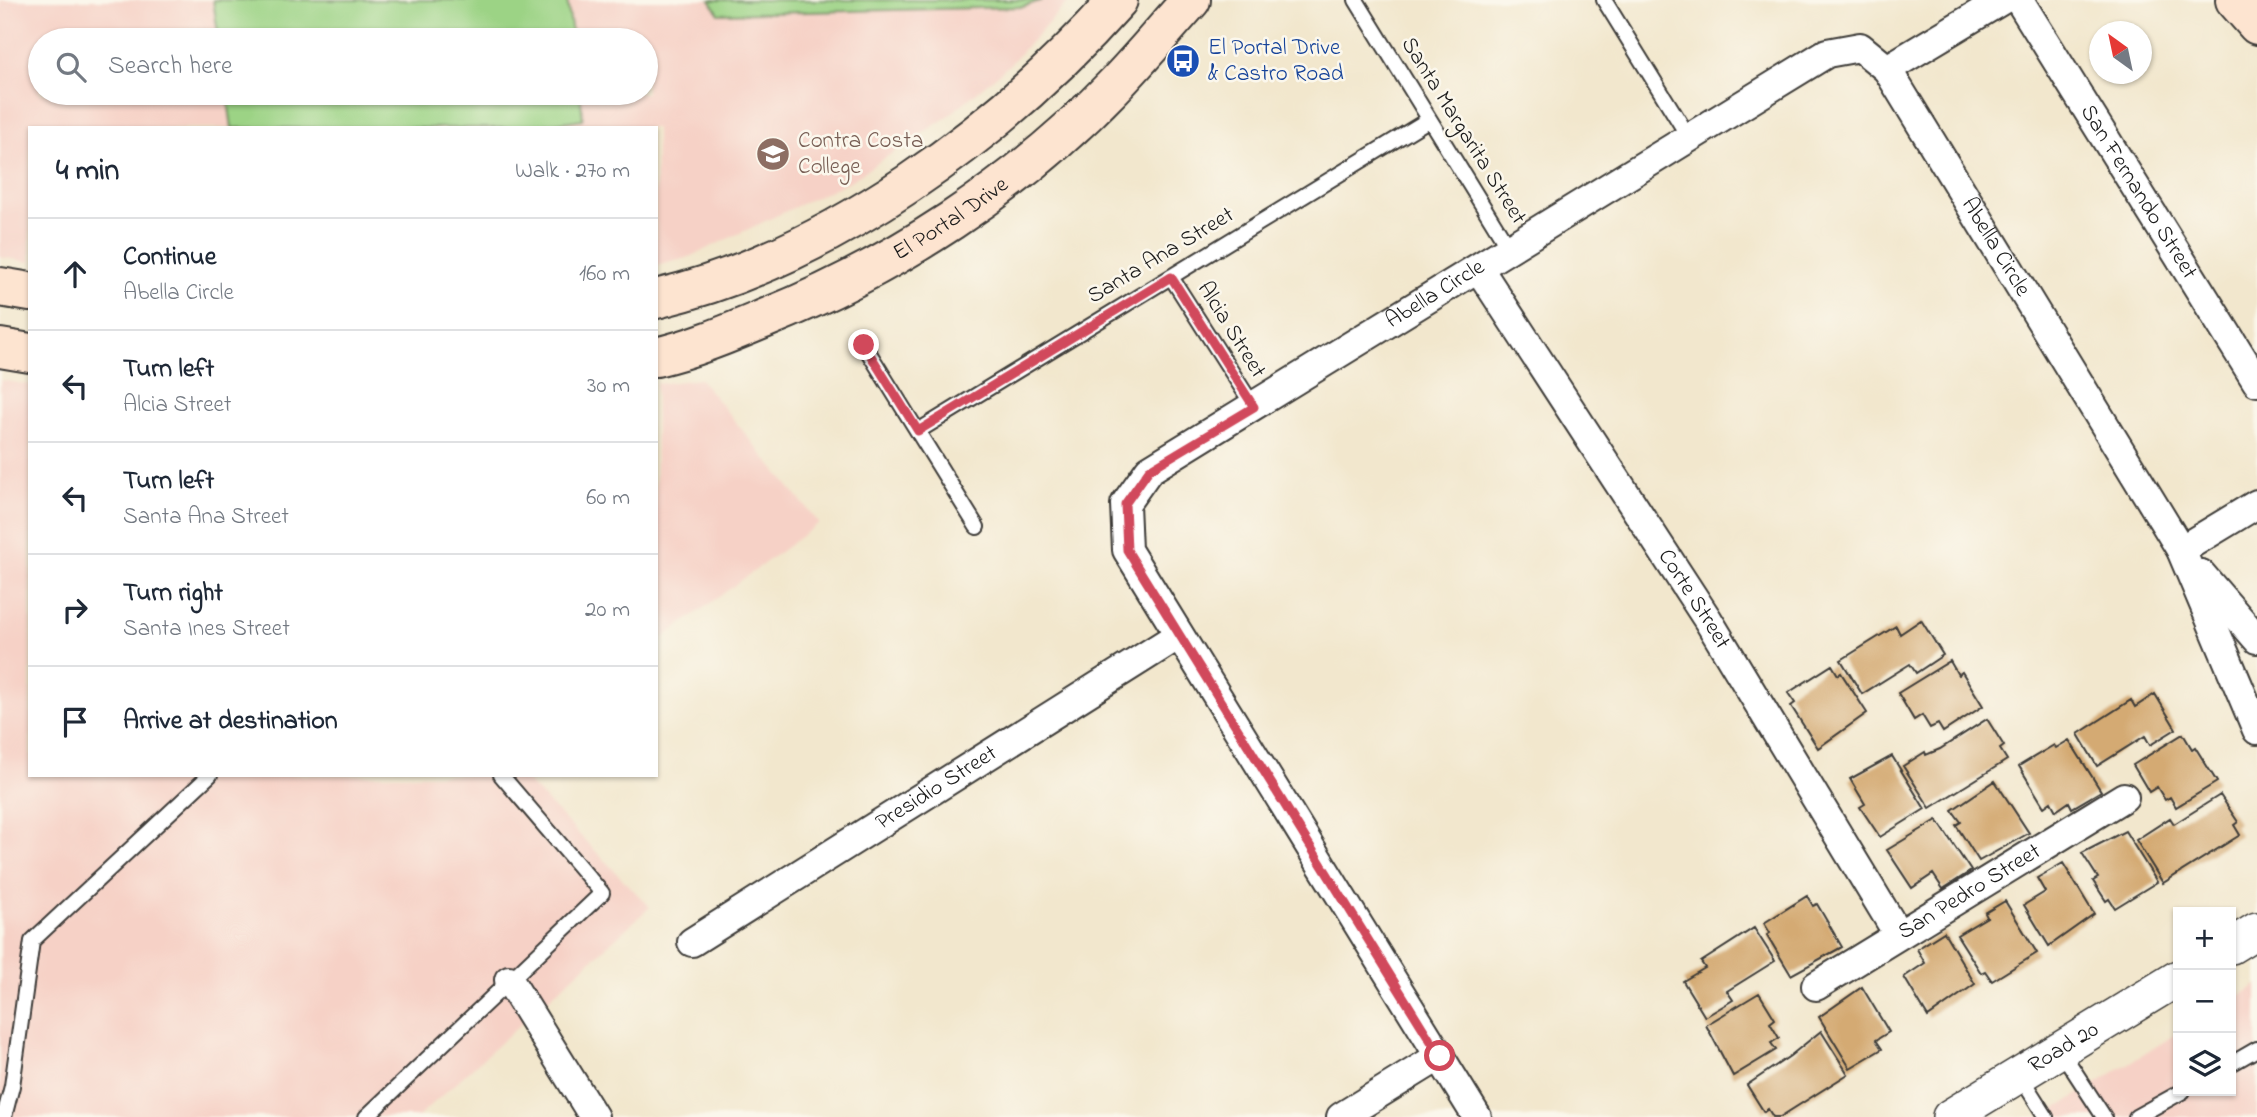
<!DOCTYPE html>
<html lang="en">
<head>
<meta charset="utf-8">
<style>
  :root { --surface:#fff; --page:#f2f2f3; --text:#1f2937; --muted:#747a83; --line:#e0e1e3 }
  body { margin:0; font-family:"Indie Flower",sans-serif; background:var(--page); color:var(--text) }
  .controls { position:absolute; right:21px; bottom:21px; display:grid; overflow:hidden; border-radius:0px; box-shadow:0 2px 5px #0004 }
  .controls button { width:63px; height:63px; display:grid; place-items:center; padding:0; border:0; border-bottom:2px solid var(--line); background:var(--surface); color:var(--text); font:35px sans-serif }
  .compass { position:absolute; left:2089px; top:21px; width:63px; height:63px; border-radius:50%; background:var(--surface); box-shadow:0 2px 5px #0004; rotate:327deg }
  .stop { position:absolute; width:21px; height:21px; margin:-16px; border:5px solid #d1495b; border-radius:50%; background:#fff }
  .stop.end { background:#d1495b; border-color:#fff; box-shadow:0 2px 7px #0008 }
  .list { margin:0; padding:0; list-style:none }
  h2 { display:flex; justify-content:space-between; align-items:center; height:91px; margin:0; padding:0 28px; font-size:30px }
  h2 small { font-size:23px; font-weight:400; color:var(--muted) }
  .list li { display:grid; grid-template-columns:46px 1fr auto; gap:21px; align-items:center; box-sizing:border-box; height:112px; padding:0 28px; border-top:2px solid var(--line) }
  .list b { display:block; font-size:26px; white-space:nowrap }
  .list p { margin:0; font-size:23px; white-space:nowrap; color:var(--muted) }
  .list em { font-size:23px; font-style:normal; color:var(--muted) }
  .icon { flex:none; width:38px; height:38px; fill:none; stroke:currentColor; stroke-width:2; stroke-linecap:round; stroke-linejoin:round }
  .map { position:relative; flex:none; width:2257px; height:1117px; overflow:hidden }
  .search { position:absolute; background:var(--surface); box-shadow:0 2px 5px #0004; left:28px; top:28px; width:630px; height:77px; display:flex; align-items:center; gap:18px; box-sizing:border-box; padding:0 24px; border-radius:38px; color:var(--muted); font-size:26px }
  .panel { position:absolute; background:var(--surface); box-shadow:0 2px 5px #0004; left:28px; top:126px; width:630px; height:651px; border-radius:0px }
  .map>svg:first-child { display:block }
</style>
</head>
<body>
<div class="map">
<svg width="2257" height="1117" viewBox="0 0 2257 1117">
  <rect width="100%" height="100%" fill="#fbf7ec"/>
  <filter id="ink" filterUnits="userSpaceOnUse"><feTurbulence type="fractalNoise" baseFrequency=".0143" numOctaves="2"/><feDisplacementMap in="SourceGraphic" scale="14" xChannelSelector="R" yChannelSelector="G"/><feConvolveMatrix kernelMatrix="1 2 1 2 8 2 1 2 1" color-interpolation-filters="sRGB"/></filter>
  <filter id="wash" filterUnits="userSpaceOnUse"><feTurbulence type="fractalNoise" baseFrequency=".00686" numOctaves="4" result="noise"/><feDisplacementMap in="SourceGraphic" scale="28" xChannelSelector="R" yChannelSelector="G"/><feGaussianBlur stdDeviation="1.57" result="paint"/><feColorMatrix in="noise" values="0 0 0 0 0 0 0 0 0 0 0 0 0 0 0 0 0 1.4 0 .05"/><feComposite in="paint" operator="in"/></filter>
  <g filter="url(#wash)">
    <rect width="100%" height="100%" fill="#f2e7cd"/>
    <path fill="#f6d1c6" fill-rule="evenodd" d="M 0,0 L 1070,0 L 1009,65 L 947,117 L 850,181 L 687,258 L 656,266 L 656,128 L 30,128 L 30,262 L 0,257 ZM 40,40 L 646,40 L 646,93 L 40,93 Z
      M 700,379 L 819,523 L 656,643 L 656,384 Z
      M 0,380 L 30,385 L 30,775 L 521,775 L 650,907 L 418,1117 L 0,1117 Z
      M 2257,985 L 2257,1117 L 2042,1117 L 2178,1033 L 2178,1091 L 2231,1091 L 2231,1001 Z"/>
    <path fill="#9cd385" stroke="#5c7850" stroke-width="2" d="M 213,0 L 567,0 L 573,40 L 219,40 Z
      M 710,0 L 1042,0 L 1023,7 L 719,14 Z
      M 227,93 L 580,93 L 583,119 L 526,128 L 232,128 Z"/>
    <g id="blocks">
      <path fill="#d4aa73" d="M 1921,620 L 1943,655 L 1916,673 L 1910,664 L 1862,694 L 1841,660 L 1896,626 L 1900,634 Z
        M 1950,661 L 1958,675 L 1962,672 L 1983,706 L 1943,732 L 1938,724 L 1930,728 L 1922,715 L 1914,720 L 1898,693 Z
        M 1832,665 L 1838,675 L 1841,673 L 1867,713 L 1818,748 L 1791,706 L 1795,703 L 1788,693 Z
        M 2155,694 L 2176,729 L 2150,745 L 2145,736 L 2097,766 L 2078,734 L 2131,700 L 2135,707 Z
        M 1987,719 L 2004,746 L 2000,749 L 2007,760 L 1930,808 L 1903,766 L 1925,752 L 1926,755 L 1940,749 Z
        M 2183,734 L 2192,749 L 2195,747 L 2217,782 L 2176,807 L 2170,797 L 2165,800 L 2157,787 L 2149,792 L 2133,765 Z
        M 2069,740 L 2101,791 L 2072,808 L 2069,802 L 2056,811 L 2051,802 L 2044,807 L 2019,766 L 2054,745 L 2056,748 Z
        M 1892,756 L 1925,809 L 1880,837 L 1860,807 L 1865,804 L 1850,779 Z
        M 1995,781 L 2029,833 L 1979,861 L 1956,825 L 1961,822 L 1952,810 Z
        M 2220,795 L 2238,822 L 2234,825 L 2240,835 L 2163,883 L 2136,840 L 2170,818 L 2174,824 Z
        M 1937,820 L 1971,871 L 1943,889 L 1933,874 L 1912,888 L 1887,850 Z
        M 2125,831 L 2157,882 L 2115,908 L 2109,899 L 2106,901 L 2093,881 L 2098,878 L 2082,853 Z
        M 2063,863 L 2094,914 L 2049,946 L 2024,905 L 2045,892 L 2037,878 Z
        M 1807,896 L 1813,906 L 1817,904 L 1842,947 L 1791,975 L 1767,935 L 1770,933 L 1764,923 Z
        M 2005,901 L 2037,953 L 1992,981 L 1985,971 L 1981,973 L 1957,935 L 1987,917 L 1985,913 Z
        M 1754,928 L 1775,961 L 1727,991 L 1733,1000 L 1705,1017 L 1683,981 L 1705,968 L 1701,962 Z
        M 1944,932 L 1975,984 L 1928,1017 L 1904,977 L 1925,963 L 1917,949 Z
        M 1862,987 L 1889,1032 L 1876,1040 L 1882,1049 L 1850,1068 L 1819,1017 Z
        M 1759,993 L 1775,1019 L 1770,1023 L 1779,1038 L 1771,1043 L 1776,1050 L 1733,1076 L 1706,1025 Z
        M 1821,1031 L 1848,1074 L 1780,1117 L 1773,1117 L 1768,1109 L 1764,1112 L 1747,1085 L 1790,1056 Z"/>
    </g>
  </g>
  <g filter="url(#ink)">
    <use href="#blocks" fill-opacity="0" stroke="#3c3a37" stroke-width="2"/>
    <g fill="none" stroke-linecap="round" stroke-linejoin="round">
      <g stroke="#3c3a37" stroke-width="18">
        <path id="service" d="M 1356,0 L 1510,250
          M 1604,0 L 1690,139
          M 1171,277 L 1254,407
          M 864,345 L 977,527
          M 918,431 L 1428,120
          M 2061,1051 L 2104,1117
          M 2231,1064 L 2257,1049
          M 2020,1076 L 2046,1117
          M 4,1117 L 12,1086 L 32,941 L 210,775
          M 366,1117 L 602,893 L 501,775
          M 2136,1117 L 2183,1091"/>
      </g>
      <g stroke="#3c3a37" stroke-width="32">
        <g id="minor">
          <path id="s1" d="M 2019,0 L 2257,382"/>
          <path d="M 1887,69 L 2002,0"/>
          <path id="s2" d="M 1479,269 L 1708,620 L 1898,934"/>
          <path d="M 2181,550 L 2257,504"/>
          <path d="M 2201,574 L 2257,639"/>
          <path id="s3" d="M 692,942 L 1179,635"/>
          <path d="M 509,980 L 594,1117"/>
          <path id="s4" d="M 1816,986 L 2124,797"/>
          <path d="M 1341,1117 L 1440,1056"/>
          <path id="s5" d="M 1477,1117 L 1127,550 L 1125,504 L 1149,470 L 1827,53 L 1860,47 L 1887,69 L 2181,550 L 2257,730"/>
        </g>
      </g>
      <g stroke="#3c3a37" stroke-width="38">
        <g id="tertiary">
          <path d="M 2231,946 L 2257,930"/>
          <path id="s6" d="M 1950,1117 L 2178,978"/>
        </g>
      </g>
      <g stroke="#3c3a37" stroke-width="42">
        <g id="secondary">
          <path d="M 2235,0 L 2257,25"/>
          <path d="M 0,287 L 30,292"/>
          <path d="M 656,299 C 830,258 1001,132 1118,0"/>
          <path d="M 0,348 L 30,353"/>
          <path id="s7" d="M 656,357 C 695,348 730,333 766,318 C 893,267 1018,186 1113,87 C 1140,59 1165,29 1191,0"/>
        </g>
      </g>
      <use href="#service" stroke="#fff" stroke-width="14"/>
      <use href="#minor" stroke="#fff" stroke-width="28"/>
      <use href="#tertiary" stroke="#fff" stroke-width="35"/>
      <use href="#secondary" stroke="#fde4d0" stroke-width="38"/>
    </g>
  </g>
  <g fill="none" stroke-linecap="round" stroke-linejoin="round" filter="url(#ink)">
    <path stroke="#d1495b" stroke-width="9" d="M 864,345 L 918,431 L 1171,277 L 1254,407 L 1149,470 L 1125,504 L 1127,550 L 1440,1056"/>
  </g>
  <defs>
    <g id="bus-disc" transform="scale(1.75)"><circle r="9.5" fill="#1a4fb4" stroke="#fbf7ec"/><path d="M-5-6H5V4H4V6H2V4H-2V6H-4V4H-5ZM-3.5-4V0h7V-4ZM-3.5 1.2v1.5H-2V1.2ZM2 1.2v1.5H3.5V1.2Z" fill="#fff"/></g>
    <g id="university-disc" transform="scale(1.75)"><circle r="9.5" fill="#8d6e63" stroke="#fbf7ec"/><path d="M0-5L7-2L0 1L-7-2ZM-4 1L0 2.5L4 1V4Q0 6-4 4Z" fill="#fff"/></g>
  </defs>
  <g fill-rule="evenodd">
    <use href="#bus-disc" x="1183" y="61"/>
    <use href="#university-disc" x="773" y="154"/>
  </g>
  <g text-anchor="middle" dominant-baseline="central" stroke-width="5" stroke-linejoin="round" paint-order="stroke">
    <g font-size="23" fill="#164399" stroke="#fbf7ec" text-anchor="start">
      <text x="1208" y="48">El Portal Drive<tspan x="1208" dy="26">&amp; Castro Road</tspan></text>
    </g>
    <g font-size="23" fill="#1c1c1c" stroke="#fbf7ec">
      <text transform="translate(1463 131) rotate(58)">Santa Margarita Street</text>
      <text stroke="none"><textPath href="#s1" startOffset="226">San Fernando Street</textPath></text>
      <text stroke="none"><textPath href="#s7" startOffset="327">El Portal Drive</textPath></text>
      <text stroke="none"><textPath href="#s5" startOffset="1827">Abella Circle</textPath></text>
      <text transform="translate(1161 256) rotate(-31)">Santa Ana Street</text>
      <text stroke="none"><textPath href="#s5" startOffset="1090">Abella Circle</textPath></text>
      <text transform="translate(1231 330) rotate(58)">Alcia Street</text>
      <text stroke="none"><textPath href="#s2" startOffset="394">Corte Street</textPath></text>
      <text stroke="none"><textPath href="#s3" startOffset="289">Presidio Street</textPath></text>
      <text stroke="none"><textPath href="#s4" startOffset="180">San Pedro Street</textPath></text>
      <text stroke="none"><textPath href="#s6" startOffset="133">Road 20</textPath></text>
    </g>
    <g font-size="23" fill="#785e54" stroke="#fbf7ec" text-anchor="start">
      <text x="798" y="141">Contra Costa<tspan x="798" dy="26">College</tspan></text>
    </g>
  </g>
</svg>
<div class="controls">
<button>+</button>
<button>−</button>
<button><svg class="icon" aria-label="layers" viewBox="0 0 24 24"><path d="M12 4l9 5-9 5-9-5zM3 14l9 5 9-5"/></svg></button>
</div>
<svg class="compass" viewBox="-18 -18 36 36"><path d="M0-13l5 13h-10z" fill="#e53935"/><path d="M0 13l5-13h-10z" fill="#747a83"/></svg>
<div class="stop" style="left:1440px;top:1056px"></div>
<div class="stop end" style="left:864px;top:345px"></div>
<div class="search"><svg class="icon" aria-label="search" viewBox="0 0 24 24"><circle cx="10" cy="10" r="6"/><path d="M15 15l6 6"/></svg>Search here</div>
<section class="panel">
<h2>4 min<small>Walk · 270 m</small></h2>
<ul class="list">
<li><svg class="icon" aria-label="ahead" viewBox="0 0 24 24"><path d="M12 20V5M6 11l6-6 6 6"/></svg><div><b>Continue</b><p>Abella Circle</p></div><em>160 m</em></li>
<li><svg class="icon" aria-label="left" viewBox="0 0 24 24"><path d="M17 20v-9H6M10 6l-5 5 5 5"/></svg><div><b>Turn left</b><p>Alcia Street</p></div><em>30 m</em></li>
<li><svg class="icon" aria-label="left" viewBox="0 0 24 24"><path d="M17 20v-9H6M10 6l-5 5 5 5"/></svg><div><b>Turn left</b><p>Santa Ana Street</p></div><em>60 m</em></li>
<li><svg class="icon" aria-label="right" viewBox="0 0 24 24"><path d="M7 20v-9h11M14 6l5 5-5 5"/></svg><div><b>Turn right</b><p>Santa Ines Street</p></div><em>20 m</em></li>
<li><svg class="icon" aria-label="arrive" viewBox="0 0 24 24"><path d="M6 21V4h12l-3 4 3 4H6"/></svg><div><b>Arrive at destination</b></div></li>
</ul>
</section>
</div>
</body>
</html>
